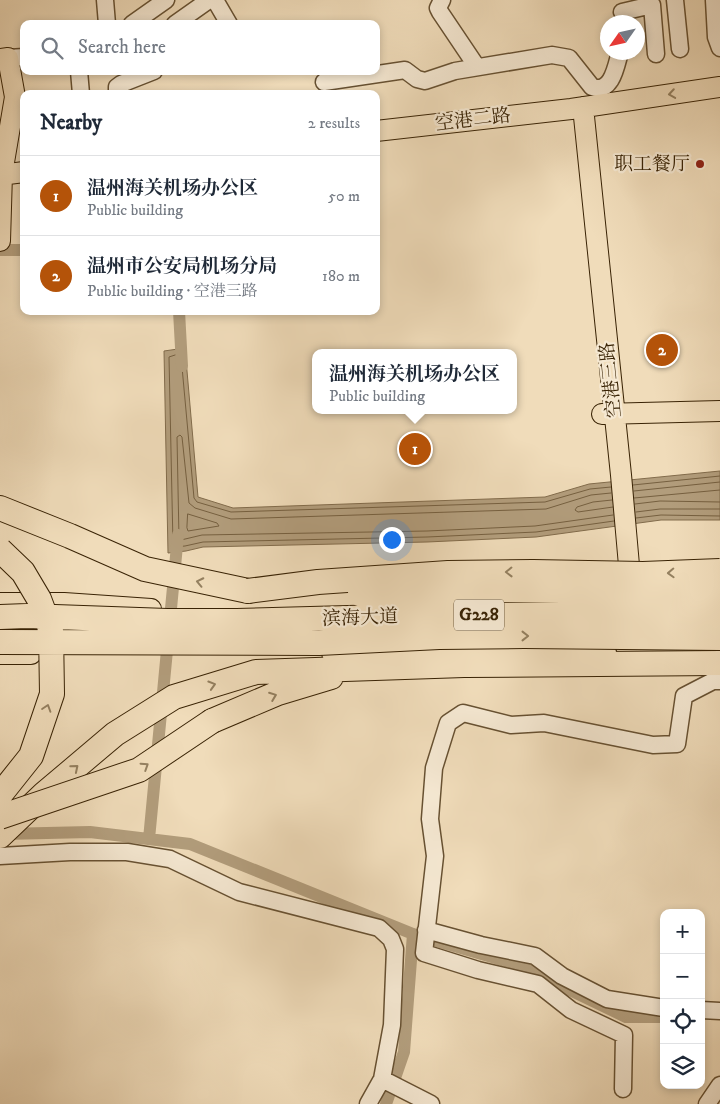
<!DOCTYPE html>
<html lang="en">
<head>
<meta charset="utf-8">
<style>
  :root { --surface:#fff; --page:#f2f2f3; --text:#1f2937; --muted:#747a83; --line:#e0e1e3; --accent:#b45309 }
  body { margin:0; font-family:"IM FELL DW Pica","Noto Serif SC",serif; background:var(--page); color:var(--text) }
  .controls { position:absolute; right:15px; bottom:15px; display:grid; overflow:hidden; border-radius:10px; box-shadow:0 2px 8px #0003 }
  .controls button { width:45px; height:45px; display:grid; place-items:center; padding:0; border:0; border-bottom:1px solid var(--line); background:var(--surface); color:var(--text); font:25px sans-serif }
  .compass { position:absolute; left:600px; top:15px; width:45px; height:45px; border-radius:50%; background:var(--surface); box-shadow:0 2px 8px #0003; rotate:236deg }
  .you { position:absolute; left:391px; top:539px; width:18px; height:18px; margin:-12px; border:4px solid #fff; border-radius:50%; background:#1a73e8; box-shadow:0 0 0 8px #1a73e833 }
  .badge { display:grid; place-items:center; width:32px; height:32px; border-radius:50%; background:var(--accent); color:#fff; font-size:16px; font-weight:700 }
  .pin { position:absolute; translate:-50% -50%; border:2px solid #fff; box-shadow:0 1px 5px #0006 }
  .popup { position:absolute; left:312px; top:349px; width:205px; height:65px; box-sizing:border-box; display:grid; place-content:center; border-radius:10px; background:var(--surface); filter:drop-shadow(0 1px 4px #0005); font-size:16px; white-space:nowrap; color:var(--muted) }
  .popup b { font-size:19px; color:var(--text) }
  .popup::after { content:''; position:absolute; left:50%; top:100%; margin-left:-10px; border:10px solid transparent; border-top-color:var(--surface) }
  .list { margin:0; padding:0; list-style:none }
  h2 { display:flex; justify-content:space-between; align-items:center; height:65px; margin:0; padding:0 20px; font-size:21px }
  h2 small { font-size:16px; font-weight:400; color:var(--muted) }
  .list li { display:grid; grid-template-columns:32px 1fr auto; gap:15px; align-items:center; box-sizing:border-box; height:80px; padding:0 20px; border-top:1px solid var(--line) }
  .list b { display:block; font-size:19px; white-space:nowrap }
  .list p { margin:0; font-size:16px; white-space:nowrap; color:var(--muted) }
  .list em { font-size:16px; font-style:normal; color:var(--muted) }
  .icon { flex:none; width:28px; height:28px; fill:none; stroke:currentColor; stroke-width:2; stroke-linecap:round; stroke-linejoin:round }
  .map { position:relative; flex:none; width:720px; height:1104px; overflow:hidden }
  .search { position:absolute; background:var(--surface); box-shadow:0 2px 8px #0003; left:20px; top:20px; width:360px; height:55px; display:flex; align-items:center; gap:12px; box-sizing:border-box; padding:0 18px; border-radius:10px; color:var(--muted); font-size:19px }
  .panel { position:absolute; background:var(--surface); box-shadow:0 2px 8px #0003; left:20px; top:90px; width:360px; height:225px; border-radius:10px }
  .map>svg:first-child { display:block }
</style>
</head>
<body>
<div class="map">
<svg width="720" height="1104" viewBox="0 0 720 1104">
  <rect width="100%" height="100%" fill="#f0dcba"/>
  <filter id="stains"><feTurbulence type="fractalNoise" baseFrequency=".004" numOctaves="4"/><feColorMatrix values="0 0 0 0 .2 0 0 0 0 .09 0 0 0 0 .02 0 0 0 .5 -.17"/></filter>
  <radialGradient id="worn" r=".72"><stop offset=".6" stop-color="#630" stop-opacity="0"/><stop offset="1" stop-color="#630" stop-opacity=".3"/></radialGradient>
  <path fill="#b29d7c" stroke="#826c4c" d="M 185,348 L 198,497 L 233,508 L 545,497 L 589,484 L 720,471 L 720,520 L 661,520 L 536,537 L 427,542 L 203,547 L 186,551 L 168,553 L 164,351 Z"/>
  <g fill="none" stroke-linecap="round" stroke-linejoin="round">
    <path stroke="#766040" stroke-width="1" d="M 633,485 L 720,476
      M 611,487 L 590,489 L 545,502 L 231,512 L 197,502 L 194,498 L 181,356 L 178,354 L 169,357 L 173,545 L 174,547 L 185,546 L 203,542 L 427,537 L 536,532 L 614,521
      M 634,491 L 720,482
      M 611,493 L 591,495 L 546,509 L 231,519 L 195,508 L 189,503 L 182,437 L 180,435 L 177,437 L 179,538 L 181,540 L 202,535 L 427,531 L 535,526 L 613,515
      M 634,498 L 720,490
      M 612,500 L 593,502 L 577,507 L 575,510 L 578,512 L 613,507
      M 635,504 L 660,501 L 720,502
      M 636,512 L 660,509 L 720,509
      M 188,514 L 217,523 L 219,526 L 188,531 L 187,528 Z
      M 636,518 L 661,515 L 720,516"/>
    <path stroke="#b29d7c" stroke-width="12" d="M 0,250 L 24,250
      M 179,311 L 182,366
      M 3,834 L 90,832 L 190,844 L 413,934 L 516,964 L 626,1017 L 664,1017
      M 149,839 L 178,535
      M 386,1104 L 404,1052 L 413,934"/>
    <g stroke="#675132" stroke-width="19">
      <path id="minor" d="M 105,0 L 107,24
        M 215,0 L 229,24
        M 442,0 L 438,8 L 440,12 L 477,67
        M 675,0 L 680,49
        M 714,0 L 716,37 L 720,48
        M 622,12 L 652,5 L 656,54
        M 132,24 L 166,0
        M 175,24 L 209,0
        M 8,58 L 24,57
        M 79,71 L 81,94
        M 324,82 L 405,70 L 417,79 L 425,81 L 455,71 L 552,55 L 569,58 L 592,87 C 612,94 616,66 620,52
        M 117,94 L 117,87 L 121,84 L 154,71
        M 0,856 L 70,852 L 127,852 L 170,859 L 239,892 L 379,928 L 391,939 L 395,949 L 392,1025 L 382,1079 L 368,1104
        M 426,930 L 481,945 L 535,956 L 562,976 L 607,999 L 664,1008
        M 701,1010 L 720,1011
        M 382,1079 L 431,1104
        M 623,1089 L 624,1035 L 571,1010 L 538,984 L 478,970 L 424,953 L 435,856 L 430,819 L 434,768 L 448,723 L 463,713 L 511,725 L 544,723 L 653,745 L 677,744 L 684,696 L 713,681 L 720,681
        M 707,1104 L 720,1085"/>
    </g>
    <g stroke="#392305" stroke-width="22">
      <path id="major" d="M 0,59 L 8,58 L 15,97 L 2,174 L 0,241
        M 583,107 L 621,475 L 631,588
        M 376,131 L 571,109 L 720,87
        M 0,175 L 24,172
        M 602,414 L 720,411
        M 0,603 L 64,603 L 151,609
        M 332,653 L 606,652
        M 0,654 L 31,654"/>
    </g>
    <g stroke="#392305" stroke-width="26">
      <path id="highway" d="M 0,508 L 70,536 L 145,569 L 248,591
        M 212,721 L 278,693 L 331,677
        M 0,836 L 44,794 L 115,734 L 174,697 L 256,672 L 464,665 L 720,663"/>
    </g>
    <use href="#minor" stroke="#f5e8d2" stroke-width="16"/>
    <use href="#major" stroke="#f0dcba" stroke-width="20"/>
    <use href="#highway" stroke="#f0dcba" stroke-width="24"/>
    <g stroke="#392305" stroke-width="26" stroke-linecap="butt">
      <path id="highway-bridge" d="M 0,550 L 23,572 L 39,599 L 51,631 L 52,694 L 31,756 L 0,795
        M 248,591 L 318,582 L 448,573 L 533,572 L 643,574 L 720,571
        M 360,594 L 504,590 L 720,593
        M 0,617 L 27,616 L 167,621 L 237,621 L 460,615 L 720,614
        M 0,642 L 319,643 L 439,637 L 524,636 L 720,638
        M 0,817 L 139,770 L 212,721"/>
    </g>
    <use href="#highway-bridge" stroke="#f0dcba" stroke-width="24"/>
  </g>
  <defs><path id="oneway-chevron" d="M-2-3.5L2.5 0L-2 3.5" fill="none" stroke-width="1.6" stroke-linecap="round" stroke-linejoin="round" transform="scale(1.25)"/></defs>
  <g stroke="#948060">
    <use href="#oneway-chevron" transform="translate(672 94) rotate(171)"/>
    <use href="#oneway-chevron" transform="translate(509 572) rotate(179)"/>
    <use href="#oneway-chevron" transform="translate(671 573) rotate(178)"/>
    <use href="#oneway-chevron" transform="translate(200 582) rotate(-168)"/>
    <use href="#oneway-chevron" transform="translate(525 636)"/>
    <use href="#oneway-chevron" transform="translate(212 685) rotate(-17)"/>
    <use href="#oneway-chevron" transform="translate(273 696) rotate(-21)"/>
    <use href="#oneway-chevron" transform="translate(47 708) rotate(-72)"/>
    <use href="#oneway-chevron" transform="translate(145 766) rotate(-33)"/>
    <use href="#oneway-chevron" transform="translate(75 768) rotate(-40)"/>
  </g>
  <circle fill="#8f2418" stroke="#f5e8d2" stroke-width="2" cx="700" cy="164" r="5"/>
  <g text-anchor="middle" dominant-baseline="central" stroke-width="4.5" stroke-linejoin="round" paint-order="stroke">
    <rect fill="#f5e8d2" stroke="#715e42" stroke-width="1" x="454" y="599.5" width="50" height="31" rx="4"/>
    <g font-size="18" font-weight="bold" fill="#392305">
      <text x="479" y="615">G228</text>
    </g>
    <g font-size="19" fill="#392305" stroke="#f5e8d2">
      <text transform="translate(473 120) rotate(-7)">空港二路</text>
      <text transform="translate(611 380) rotate(-96)">空港三路</text>
      <text transform="translate(360 618) rotate(-2)">滨海大道</text>
    </g>
    <g font-size="19" fill="#392305" stroke="#f5e8d2" text-anchor="end">
      <text x="690" y="164">职工餐厅</text>
    </g>
  </g>
  <rect width="100%" height="100%" filter="url(#stains)"/>
  <rect width="100%" height="100%" fill="url(#worn)"/>
</svg>
<div class="controls">
<button>+</button>
<button>−</button>
<button><svg class="icon" aria-label="locate" viewBox="0 0 24 24"><circle cx="12" cy="12" r="6"/><path d="M12 2v4M12 18v4M2 12h4M18 12h4"/></svg></button>
<button><svg class="icon" aria-label="layers" viewBox="0 0 24 24"><path d="M12 4l9 5-9 5-9-5zM3 14l9 5 9-5"/></svg></button>
</div>
<svg class="compass" viewBox="-18 -18 36 36"><path d="M0-13l5 13h-10z" fill="#e53935"/><path d="M0 13l5-13h-10z" fill="#747a83"/></svg>
<div class="you"></div>
<div class="pin badge" style="left:415px;top:449px">1</div>
<div class="popup"><b>温州海关机场办公区</b>Public building</div>
<div class="pin badge" style="left:662px;top:350px">2</div>
<div class="search"><svg class="icon" aria-label="search" viewBox="0 0 24 24"><circle cx="10" cy="10" r="6"/><path d="M15 15l6 6"/></svg>Search here</div>
<section class="panel">
<h2>Nearby<small>2 results</small></h2>
<ul class="list">
<li><span class="badge">1</span><div><b>温州海关机场办公区</b><p>Public building</p></div><em>50 m</em></li>
<li><span class="badge">2</span><div><b>温州市公安局机场分局</b><p>Public building · 空港三路</p></div><em>180 m</em></li>
</ul>
</section>
</div>
</body>
</html>
